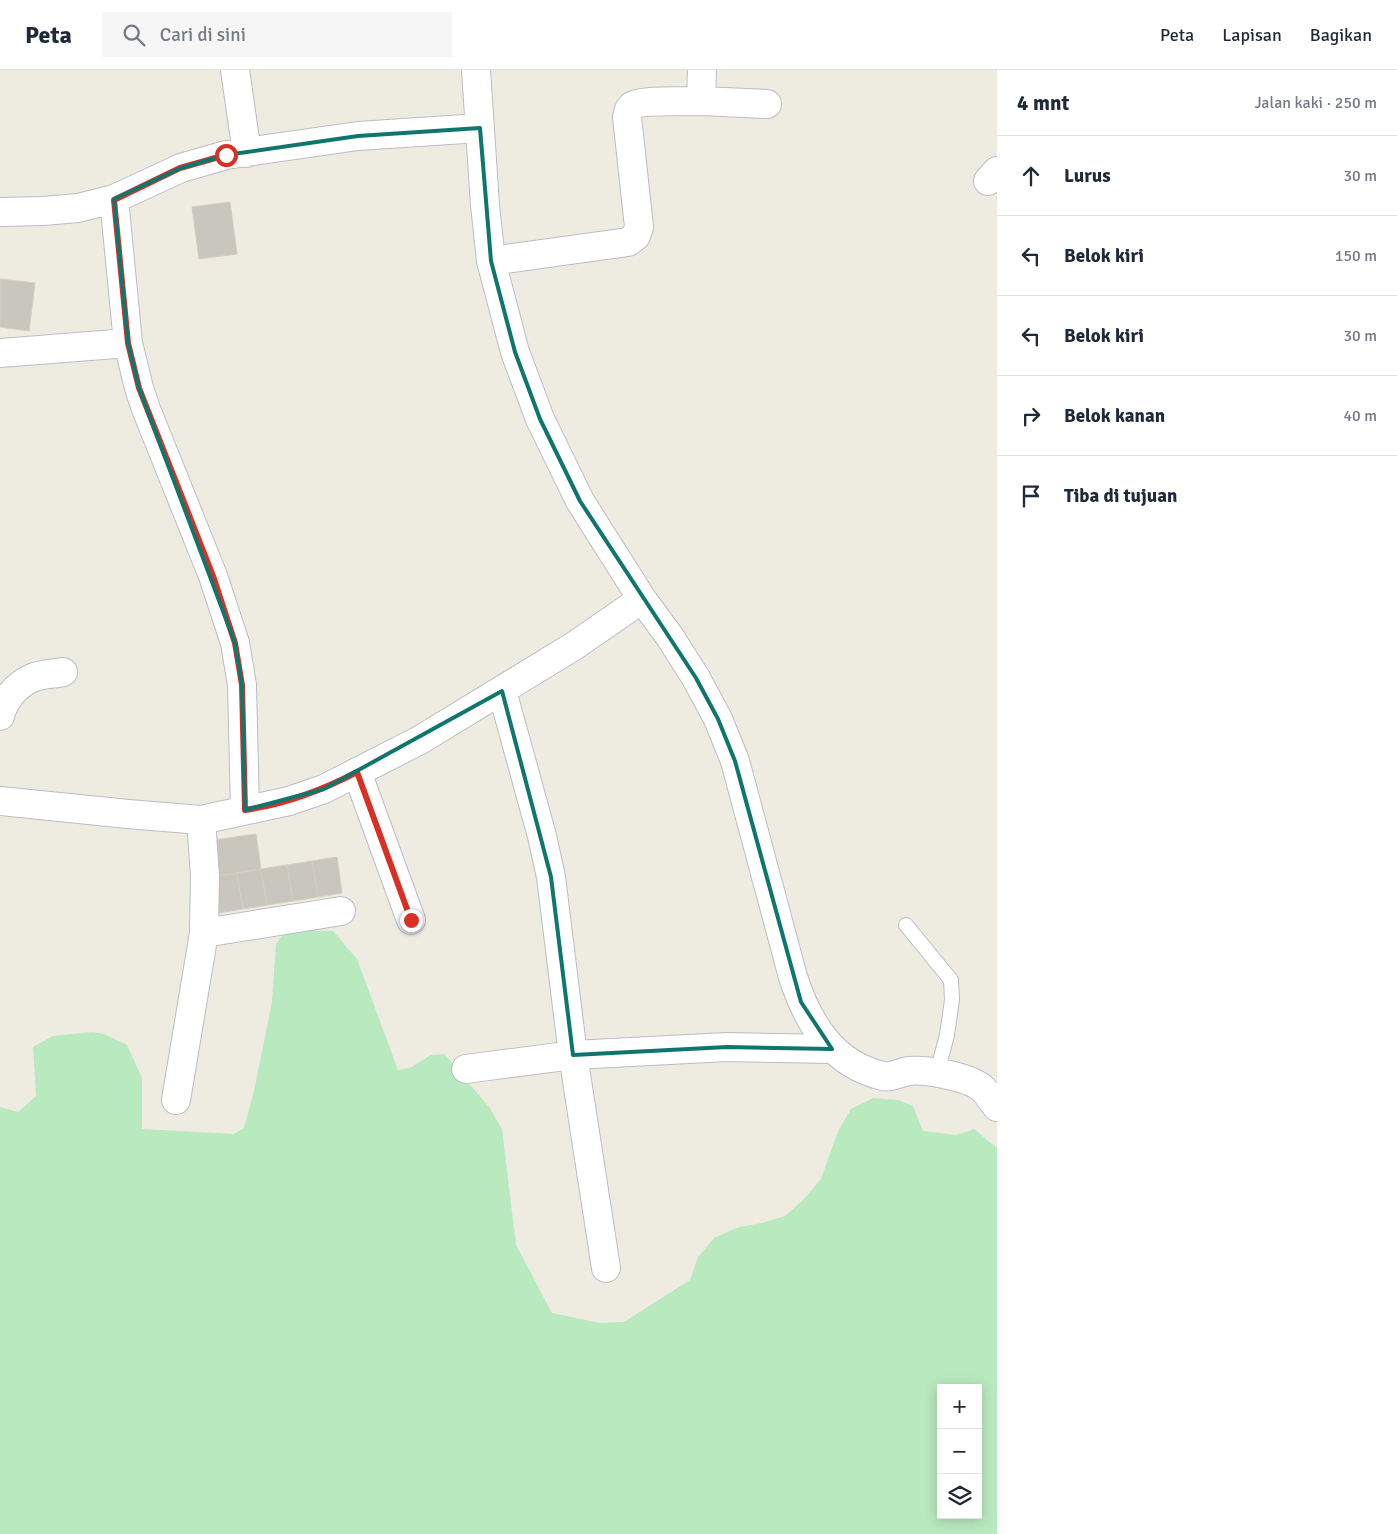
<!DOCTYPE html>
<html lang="id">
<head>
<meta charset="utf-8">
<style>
  :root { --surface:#fff; --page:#f6f6f7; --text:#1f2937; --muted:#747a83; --line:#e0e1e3 }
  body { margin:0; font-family:Signika,sans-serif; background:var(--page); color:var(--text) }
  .controls { position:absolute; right:15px; bottom:15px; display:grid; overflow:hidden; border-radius:0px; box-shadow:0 2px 12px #0003 }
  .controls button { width:45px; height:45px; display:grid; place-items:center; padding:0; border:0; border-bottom:1px solid var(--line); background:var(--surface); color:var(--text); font:25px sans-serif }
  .stop { position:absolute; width:15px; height:15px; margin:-11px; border:4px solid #d93025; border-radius:50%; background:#fff }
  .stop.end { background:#d93025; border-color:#fff; box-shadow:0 1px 5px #0008 }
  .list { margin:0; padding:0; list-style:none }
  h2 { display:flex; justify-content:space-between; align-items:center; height:65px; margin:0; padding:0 20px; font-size:21px }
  h2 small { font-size:16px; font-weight:400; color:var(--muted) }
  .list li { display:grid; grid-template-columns:32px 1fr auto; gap:15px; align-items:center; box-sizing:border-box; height:80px; padding:0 20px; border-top:1px solid var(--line) }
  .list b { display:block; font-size:19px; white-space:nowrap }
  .list em { font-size:16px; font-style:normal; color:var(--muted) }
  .icon { flex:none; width:28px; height:28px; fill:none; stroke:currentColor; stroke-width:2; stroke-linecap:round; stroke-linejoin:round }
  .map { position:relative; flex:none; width:997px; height:1464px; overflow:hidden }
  header { display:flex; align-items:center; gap:30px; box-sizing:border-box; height:70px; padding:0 25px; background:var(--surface); border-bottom:1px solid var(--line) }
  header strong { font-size:24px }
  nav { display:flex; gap:28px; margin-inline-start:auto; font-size:18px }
  .search { width:350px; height:45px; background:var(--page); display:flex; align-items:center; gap:12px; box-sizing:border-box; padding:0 18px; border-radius:0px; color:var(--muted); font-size:19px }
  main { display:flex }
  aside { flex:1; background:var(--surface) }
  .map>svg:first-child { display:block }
</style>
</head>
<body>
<header>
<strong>Peta</strong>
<div class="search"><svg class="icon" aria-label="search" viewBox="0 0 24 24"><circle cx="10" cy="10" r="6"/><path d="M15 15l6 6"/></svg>Cari di sini</div>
<nav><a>Peta</a><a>Lapisan</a><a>Bagikan</a></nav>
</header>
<main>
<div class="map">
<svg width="997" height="1464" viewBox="0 0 997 1464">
  <rect width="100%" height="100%" fill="#eeece0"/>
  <path fill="#b9e9be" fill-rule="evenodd" d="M 295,860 L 333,861 L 357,889 L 398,1000 L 410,998 L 431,985 L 444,984 L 489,1037 L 502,1059 L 516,1175 L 552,1243 L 600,1253 L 624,1252 L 690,1210 L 698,1187 L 714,1168 L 739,1157 L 762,1153 L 785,1146 L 803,1130 L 821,1109 L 838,1061 L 851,1039 L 873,1028 L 898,1030 L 913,1036 L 923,1061 L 956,1065 L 974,1059 L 997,1078 L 997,1464 L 0,1464 L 0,1037 L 18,1042 L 36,1026 L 33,977 L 53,966 L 93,962 L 104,964 L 127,975 L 142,1008 L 142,1059 L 234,1064 L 244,1058 L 254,1021 L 272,932 L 276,874 L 283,864 ZM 941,1318 L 978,1318 L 978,1445 L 941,1445 Z"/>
  <path fill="#c9c6bd" stroke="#d3cebe" d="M 230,132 L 237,184 L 199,189 L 192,137 Z
    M 0,209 L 35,213 L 29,261 L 0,257 Z
    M 256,764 L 261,799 L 219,806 L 214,770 Z
    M 337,787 L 342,823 L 318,827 L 312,791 Z
    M 312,791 L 318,827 L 293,831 L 287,795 Z
    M 287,795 L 293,831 L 267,835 L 261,799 Z
    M 261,799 L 267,835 L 243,839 L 237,803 Z
    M 237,803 L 243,839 L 218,843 L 213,807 Z"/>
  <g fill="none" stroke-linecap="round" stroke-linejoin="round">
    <g stroke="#bbbdc4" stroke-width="16">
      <path id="lane" d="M 906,855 L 951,910 L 952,930 L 947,965 L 937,1003"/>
    </g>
    <g stroke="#bbbdc4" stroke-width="30">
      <path id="street" d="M 235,0 L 247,83
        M 476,0 L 485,135 L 491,191 L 515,282 L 540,349 L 580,431 L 642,529 L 670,567 L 696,608 L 718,649 L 735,691 L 793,907 C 808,953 832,994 883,1006 C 891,1008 901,1002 909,1001 C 926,999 970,1007 983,1019 C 988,1024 992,1031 997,1037
        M 701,31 L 767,34
        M 988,111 L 997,101
        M 0,142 L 43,141 L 78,138 L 114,129 L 181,98 L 226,85 L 358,66 L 480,58
        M 491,191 L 628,172 L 636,166 L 639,157 L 627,47 C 628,43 628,39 632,36 C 641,29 688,32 701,31 L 702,0
        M 128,273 L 139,318 L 146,339 L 213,506 L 235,573 L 242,615 L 245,740
        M 0,283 L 128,273 L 114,129
        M 502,621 L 542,766 L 551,807 L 573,985 L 727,977 L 832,979
        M 0,646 C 4,630 16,615 32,608 C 41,604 54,604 63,602
        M 357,702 L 411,850
        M 0,731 L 128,744 L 201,750 L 289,731 L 324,719 L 420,670 L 574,576 L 642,529
        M 204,863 L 341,841
        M 466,999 L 573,985 L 606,1198
        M 176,1030 L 204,863 L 205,806 L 201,750"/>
    </g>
    <use href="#lane" stroke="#fff" stroke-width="14"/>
    <use href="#street" stroke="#fff" stroke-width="28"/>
  </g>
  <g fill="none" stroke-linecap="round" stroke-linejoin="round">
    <path stroke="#d93025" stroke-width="6" d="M 226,85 L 180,98 L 114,130 L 128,273 L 139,318 L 213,506 L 235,573 L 242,615 L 245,740 C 285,734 321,721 357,702 L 411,850"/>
  </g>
  <path fill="none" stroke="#0f766e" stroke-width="4" stroke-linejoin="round" d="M 480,58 L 491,191 L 515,282 L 540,349 L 580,431 L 696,608 L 718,649 L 735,691 L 801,932 L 832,979 L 727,977 L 573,985 L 551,807 L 502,621 L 324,719 L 245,740 L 242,615 L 235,573 L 139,318 L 128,273 L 114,129 L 181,98 L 226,85 L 358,66 Z"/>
</svg>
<div class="controls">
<button>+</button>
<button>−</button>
<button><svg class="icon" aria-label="layers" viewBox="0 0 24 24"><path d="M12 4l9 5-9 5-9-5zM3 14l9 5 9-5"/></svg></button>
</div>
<div class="stop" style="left:226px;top:85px"></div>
<div class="stop end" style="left:411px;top:850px"></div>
</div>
<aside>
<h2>4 mnt<small>Jalan kaki · 250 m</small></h2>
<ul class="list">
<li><svg class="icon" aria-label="ahead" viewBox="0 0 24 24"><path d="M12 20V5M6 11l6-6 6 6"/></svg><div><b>Lurus</b></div><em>30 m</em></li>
<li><svg class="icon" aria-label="left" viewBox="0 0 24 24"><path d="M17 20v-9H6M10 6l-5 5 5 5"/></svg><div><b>Belok kiri</b></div><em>150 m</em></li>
<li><svg class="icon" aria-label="left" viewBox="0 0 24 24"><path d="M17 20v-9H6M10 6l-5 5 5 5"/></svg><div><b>Belok kiri</b></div><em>30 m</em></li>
<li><svg class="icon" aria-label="right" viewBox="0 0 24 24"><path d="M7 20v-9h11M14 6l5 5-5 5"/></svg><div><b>Belok kanan</b></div><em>40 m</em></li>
<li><svg class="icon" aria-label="arrive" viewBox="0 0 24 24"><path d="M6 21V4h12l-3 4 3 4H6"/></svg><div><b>Tiba di tujuan</b></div></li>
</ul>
</aside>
</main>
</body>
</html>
